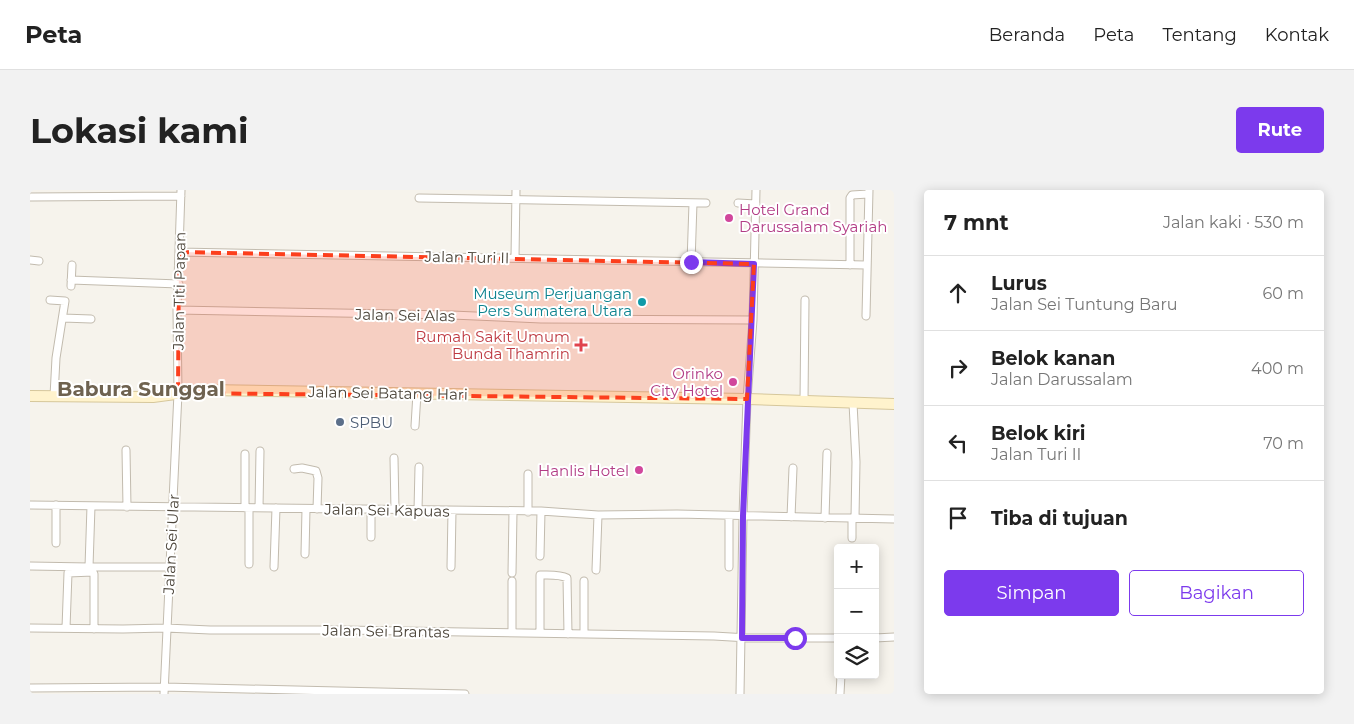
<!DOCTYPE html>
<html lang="id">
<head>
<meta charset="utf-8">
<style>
  :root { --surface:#fff; --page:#f2f2f2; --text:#222; --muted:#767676; --line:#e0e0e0; --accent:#7c3aed }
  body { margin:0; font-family:Montserrat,sans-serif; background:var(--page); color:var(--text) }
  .controls { position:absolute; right:15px; bottom:15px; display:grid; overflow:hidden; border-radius:5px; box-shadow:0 2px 12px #0003 }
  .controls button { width:45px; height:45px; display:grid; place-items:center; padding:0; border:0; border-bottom:1px solid var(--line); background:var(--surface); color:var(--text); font:25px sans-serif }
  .stop { position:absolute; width:15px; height:15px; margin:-11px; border:4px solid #7c3aed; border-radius:50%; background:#fff }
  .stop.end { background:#7c3aed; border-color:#fff; box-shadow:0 1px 5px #0008 }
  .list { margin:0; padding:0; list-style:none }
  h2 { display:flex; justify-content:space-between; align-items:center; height:65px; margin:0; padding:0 20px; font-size:21px }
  h2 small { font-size:16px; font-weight:400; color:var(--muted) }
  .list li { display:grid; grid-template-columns:32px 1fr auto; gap:15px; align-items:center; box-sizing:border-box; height:75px; padding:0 20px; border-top:1px solid var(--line) }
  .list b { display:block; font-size:19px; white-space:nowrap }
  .list p { margin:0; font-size:16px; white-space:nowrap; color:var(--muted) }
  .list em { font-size:16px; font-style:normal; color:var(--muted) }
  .actions { display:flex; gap:10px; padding:15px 20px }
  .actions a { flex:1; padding:11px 0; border:1px solid var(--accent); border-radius:5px; text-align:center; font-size:18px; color:var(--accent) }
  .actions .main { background:var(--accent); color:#fff }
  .icon { flex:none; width:28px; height:28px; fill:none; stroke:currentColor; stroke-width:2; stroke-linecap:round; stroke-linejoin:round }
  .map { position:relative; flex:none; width:864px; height:504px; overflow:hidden; border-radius:5px }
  header { display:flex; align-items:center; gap:30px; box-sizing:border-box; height:70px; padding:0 25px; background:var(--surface); border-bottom:1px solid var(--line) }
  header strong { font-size:24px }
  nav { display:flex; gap:28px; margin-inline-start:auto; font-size:18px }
  .intro { display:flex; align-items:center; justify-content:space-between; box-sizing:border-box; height:120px; padding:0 30px }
  h1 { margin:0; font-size:35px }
  .button { padding:12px 22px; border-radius:5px; background:var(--accent); color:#fff; font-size:18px; font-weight:700 }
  main { display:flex; gap:30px; padding:0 30px }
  aside { flex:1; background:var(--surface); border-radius:5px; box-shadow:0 2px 12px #0003 }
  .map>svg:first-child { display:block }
</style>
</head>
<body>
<header>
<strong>Peta</strong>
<nav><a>Beranda</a><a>Peta</a><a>Tentang</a><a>Kontak</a></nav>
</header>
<div class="intro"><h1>Lokasi kami</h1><a class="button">Rute</a></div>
<main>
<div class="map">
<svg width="864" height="504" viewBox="0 0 864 504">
  <rect width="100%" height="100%" fill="#f6f3ec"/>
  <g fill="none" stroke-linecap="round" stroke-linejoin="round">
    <g stroke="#c2bbae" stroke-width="9">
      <path id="street" d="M 0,7 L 151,6
        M 389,8 L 676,13
        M 708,13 L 726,14
        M 149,62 L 836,75
        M 485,68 L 486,0
        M 0,70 L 9,71
        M 661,73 L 663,13
        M 820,75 L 820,8 L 822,5 L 838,4
        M 41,90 L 149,94
        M 41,96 L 42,75
        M 20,110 L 35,111 L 26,168 L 24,206
        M 147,120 L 422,125 L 511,129 L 723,130
        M 836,126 L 839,0
        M 33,128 L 61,129
        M 774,211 L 775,110
        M 823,213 L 826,272 L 825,328
        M 385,236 L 387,203
        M 96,260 L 97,317
        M 215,264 L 215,318
        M 364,268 L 365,320
        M 264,279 L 272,278 L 286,281 L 288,288 L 287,319
        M 0,315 L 511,321 L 568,325 L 647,324 L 864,329
        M 26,315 L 26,353
        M 229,318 L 230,261
        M 388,320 L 389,277
        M 498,322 L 498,284
        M 699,326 L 699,377
        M 761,327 L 763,278
        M 795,328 L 797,263
        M 822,328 L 822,348
        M 341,347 L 341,320
        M 275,364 L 276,319
        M 510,366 L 511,321
        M 219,374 L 219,318
        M 0,376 L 59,377 L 61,316
        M 59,377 L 139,377
        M 244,377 L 246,318
        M 421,377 L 422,321
        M 566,380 L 568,325
        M 482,383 L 483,322
        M 482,391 L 482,442
        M 554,391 L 554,444
        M 0,438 L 93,439 L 136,438 L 180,440 L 313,440 L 684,446 L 718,448 L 808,448
        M 36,438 L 38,383 L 63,382 L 64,384 L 64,439
        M 510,443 L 510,385 C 518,385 530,384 537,388 L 538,444
        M 845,448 L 864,447
        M 0,498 L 134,497 L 435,504
        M 134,504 L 148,203 L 147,120 L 151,0
        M 710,504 L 713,326 L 717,209 L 723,130 L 726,0
        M 810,504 L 811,485"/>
    </g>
    <g stroke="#d6c79b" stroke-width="12">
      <path id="secondary" d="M 0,206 L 123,207 L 175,200 L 717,209 L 864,214"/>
    </g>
    <use href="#street" stroke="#fff" stroke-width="7"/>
    <use href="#secondary" stroke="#fff3cd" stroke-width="10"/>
  </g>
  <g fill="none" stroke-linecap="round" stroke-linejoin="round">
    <path stroke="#7c3aed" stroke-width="6" d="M 661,72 L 724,74 L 713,326 L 712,448 L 765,448"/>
  </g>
  <path fill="#fc3f1d" fill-opacity="0.2" stroke="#fc3f1d" stroke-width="4" stroke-dasharray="10 6" stroke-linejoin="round" d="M 149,62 L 724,74 L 717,209 L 148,203 Z"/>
  <g fill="#d1479c" stroke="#fff" stroke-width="2">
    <circle cx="699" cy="28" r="5"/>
    <circle cx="703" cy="192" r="5"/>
    <circle cx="609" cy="280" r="5"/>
  </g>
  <circle fill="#0f9aa8" stroke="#fff" stroke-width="2" cx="612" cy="112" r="5"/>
  <path fill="#e0444e" stroke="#fff" stroke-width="2" d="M548.5 147.5h5v5h5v5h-5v5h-5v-5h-5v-5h5z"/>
  <circle fill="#5c6f8a" stroke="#fff" stroke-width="2" cx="310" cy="232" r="5"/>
  <g text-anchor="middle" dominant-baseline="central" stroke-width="4" stroke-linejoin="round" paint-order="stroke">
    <g font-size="15" fill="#b23c85" stroke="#fff" text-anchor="end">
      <text x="709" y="19" text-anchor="start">Hotel Grand<tspan x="709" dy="17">Darussalam Syariah</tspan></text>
      <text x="693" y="183">Orinko<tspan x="693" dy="17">City Hotel</tspan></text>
      <text x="599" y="280">Hanlis Hotel</text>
    </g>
    <g font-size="15" fill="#4b4439" stroke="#fff">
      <text transform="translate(437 67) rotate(1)">Jalan Turi II</text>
      <text transform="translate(149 101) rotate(-89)">Jalan Titi Papan</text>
      <text transform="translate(375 125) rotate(1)">Jalan Sei Alas</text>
      <text transform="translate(358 203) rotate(1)">Jalan Sei Batang Hari</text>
      <text transform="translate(357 320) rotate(1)">Jalan Sei Kapuas</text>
      <text transform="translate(141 354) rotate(-87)">Jalan Sei Ular</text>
      <text transform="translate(356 441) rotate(1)">Jalan Sei Brantas</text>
    </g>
    <g font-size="15" fill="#0d838f" stroke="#fff" text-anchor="end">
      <text x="602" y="103">Museum Perjuangan<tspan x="602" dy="17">Pers Sumatera Utara</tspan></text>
    </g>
    <g font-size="15" fill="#be3a42" stroke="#fff" text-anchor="end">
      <text x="540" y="146">Rumah Sakit Umum<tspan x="540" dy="17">Bunda Thamrin</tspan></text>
    </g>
    <g font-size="15" fill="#4e5e75" stroke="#fff" text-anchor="start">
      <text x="320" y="232">SPBU</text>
    </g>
    <g font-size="20" font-weight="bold" fill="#6e6250" stroke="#fff">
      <text x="111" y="199">Babura Sunggal</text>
    </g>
  </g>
</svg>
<div class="controls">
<button>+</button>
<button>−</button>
<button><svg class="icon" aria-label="layers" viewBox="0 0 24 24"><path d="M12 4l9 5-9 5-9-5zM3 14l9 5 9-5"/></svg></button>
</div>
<div class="stop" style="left:765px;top:448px"></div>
<div class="stop end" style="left:661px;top:72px"></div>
</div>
<aside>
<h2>7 mnt<small>Jalan kaki · 530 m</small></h2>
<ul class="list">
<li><svg class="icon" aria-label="ahead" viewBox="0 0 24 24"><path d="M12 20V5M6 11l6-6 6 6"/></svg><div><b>Lurus</b><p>Jalan Sei Tuntung Baru</p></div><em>60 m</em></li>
<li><svg class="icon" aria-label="right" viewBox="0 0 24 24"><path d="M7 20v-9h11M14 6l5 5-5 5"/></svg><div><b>Belok kanan</b><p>Jalan Darussalam</p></div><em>400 m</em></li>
<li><svg class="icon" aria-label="left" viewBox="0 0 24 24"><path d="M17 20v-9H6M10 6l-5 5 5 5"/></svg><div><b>Belok kiri</b><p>Jalan Turi II</p></div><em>70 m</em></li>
<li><svg class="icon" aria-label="arrive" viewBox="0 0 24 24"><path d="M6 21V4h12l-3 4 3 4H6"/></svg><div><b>Tiba di tujuan</b></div></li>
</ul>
<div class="actions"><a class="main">Simpan</a><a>Bagikan</a></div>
</aside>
</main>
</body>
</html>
